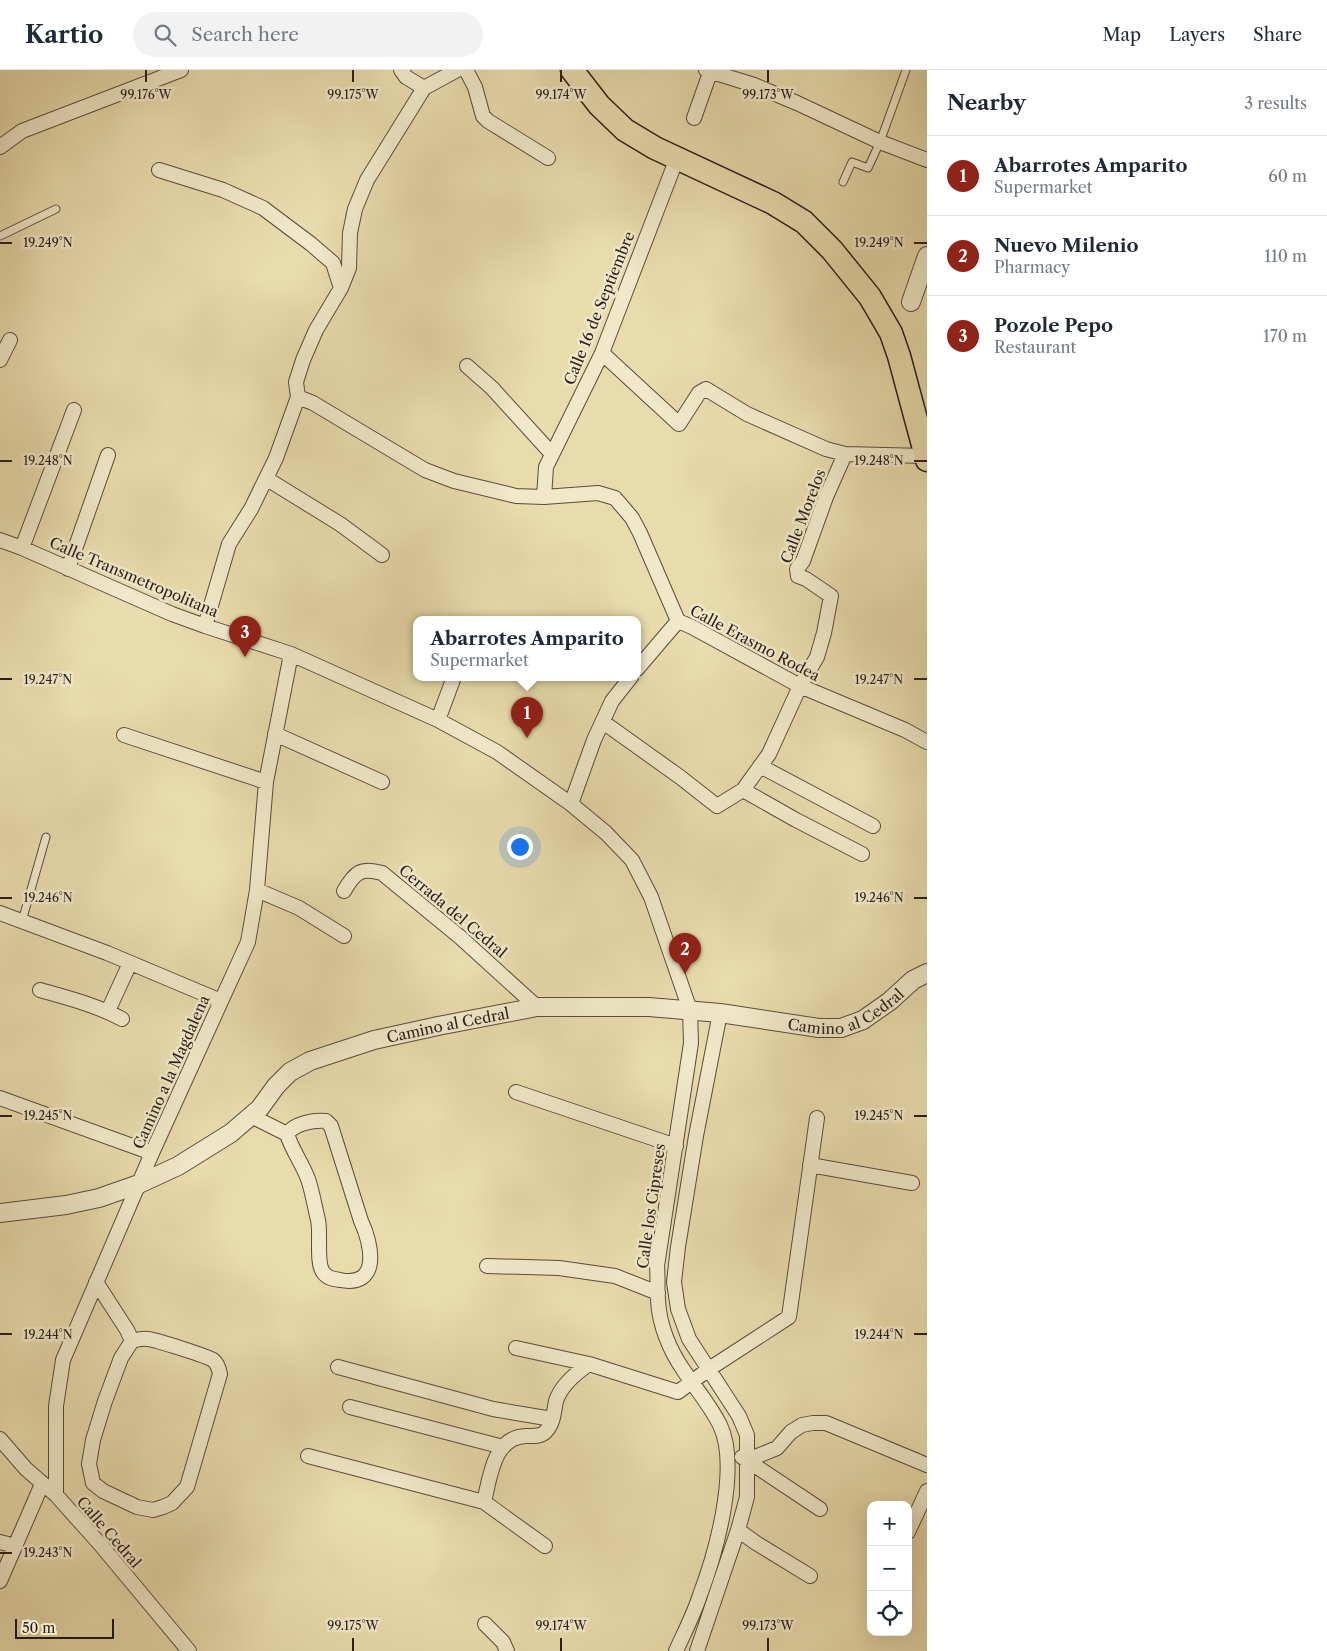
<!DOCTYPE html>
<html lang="en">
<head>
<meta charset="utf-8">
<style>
  :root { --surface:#fff; --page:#f2f2f3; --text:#1f2937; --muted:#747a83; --line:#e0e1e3; --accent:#8f2418 }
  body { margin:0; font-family:"Libre Caslon Text",serif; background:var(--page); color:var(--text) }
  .controls { position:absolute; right:15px; bottom:15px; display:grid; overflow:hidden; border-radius:10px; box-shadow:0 5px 20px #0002 }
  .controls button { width:45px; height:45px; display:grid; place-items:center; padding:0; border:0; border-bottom:1px solid var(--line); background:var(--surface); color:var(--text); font:25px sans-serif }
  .scale { position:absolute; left:15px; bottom:12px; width:99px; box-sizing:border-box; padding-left:5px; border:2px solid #2a1d19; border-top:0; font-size:14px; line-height:18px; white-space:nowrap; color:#2a1d19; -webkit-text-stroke:4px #f0e8c9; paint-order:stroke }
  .you { position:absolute; left:519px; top:776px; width:18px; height:18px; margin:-12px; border:4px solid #fff; border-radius:50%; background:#1a73e8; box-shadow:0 0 0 8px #1a73e833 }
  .badge { display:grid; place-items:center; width:32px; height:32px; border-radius:50%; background:var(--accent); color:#fff; font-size:16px; font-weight:700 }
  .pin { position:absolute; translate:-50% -41px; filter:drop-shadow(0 1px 2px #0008) }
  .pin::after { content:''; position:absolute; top:26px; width:18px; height:15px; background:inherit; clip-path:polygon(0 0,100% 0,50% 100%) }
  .popup { position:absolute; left:413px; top:546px; width:228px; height:65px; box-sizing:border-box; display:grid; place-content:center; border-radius:10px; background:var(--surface); filter:drop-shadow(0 1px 4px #0005); font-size:16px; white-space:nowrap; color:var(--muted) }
  .popup b { font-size:19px; color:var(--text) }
  .popup::after { content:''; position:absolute; left:50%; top:100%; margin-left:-10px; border:10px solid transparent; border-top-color:var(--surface) }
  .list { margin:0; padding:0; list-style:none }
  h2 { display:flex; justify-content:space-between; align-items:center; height:65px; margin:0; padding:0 20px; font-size:21px }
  h2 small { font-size:16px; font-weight:400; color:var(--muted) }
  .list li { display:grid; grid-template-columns:32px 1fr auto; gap:15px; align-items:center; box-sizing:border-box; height:80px; padding:0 20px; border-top:1px solid var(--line) }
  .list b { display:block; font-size:19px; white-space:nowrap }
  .list p { margin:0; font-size:16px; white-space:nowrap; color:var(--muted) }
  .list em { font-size:16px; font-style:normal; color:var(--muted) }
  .icon { flex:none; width:28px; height:28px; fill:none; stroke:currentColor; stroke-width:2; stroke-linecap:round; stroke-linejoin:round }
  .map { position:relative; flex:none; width:927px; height:1581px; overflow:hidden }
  header { display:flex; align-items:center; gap:30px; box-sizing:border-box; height:70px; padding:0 25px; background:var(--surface); border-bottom:1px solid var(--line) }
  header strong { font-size:24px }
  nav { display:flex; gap:28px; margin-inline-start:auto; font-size:18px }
  .search { width:350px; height:45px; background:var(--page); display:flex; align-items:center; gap:12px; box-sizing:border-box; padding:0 18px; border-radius:28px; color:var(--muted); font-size:19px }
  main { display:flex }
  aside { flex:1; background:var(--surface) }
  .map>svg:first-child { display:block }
</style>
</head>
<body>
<header>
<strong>Kartio</strong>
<div class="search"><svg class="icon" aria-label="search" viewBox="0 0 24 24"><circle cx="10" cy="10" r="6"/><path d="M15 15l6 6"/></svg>Search here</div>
<nav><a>Map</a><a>Layers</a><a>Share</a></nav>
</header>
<main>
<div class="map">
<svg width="927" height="1581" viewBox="0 0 927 1581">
  <rect width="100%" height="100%" fill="#e8dbac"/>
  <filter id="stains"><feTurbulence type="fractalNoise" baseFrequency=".004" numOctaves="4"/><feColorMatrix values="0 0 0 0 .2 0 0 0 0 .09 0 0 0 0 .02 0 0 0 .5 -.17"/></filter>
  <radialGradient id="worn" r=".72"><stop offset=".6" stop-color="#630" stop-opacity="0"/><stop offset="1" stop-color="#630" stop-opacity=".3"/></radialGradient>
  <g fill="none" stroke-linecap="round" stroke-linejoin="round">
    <g stroke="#5a4c3e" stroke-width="9">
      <path id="service" d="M 843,112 L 852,92 L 868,98 L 880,72 L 906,0
        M 0,166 L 56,139
        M 22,851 L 46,767"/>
    </g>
    <g stroke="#5a4c3e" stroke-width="16">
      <path id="minor" d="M 401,0 L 406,7 L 424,18
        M 466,0 L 475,17 L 483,46 L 488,51 L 548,88
        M 706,0 L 754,15 L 797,33 L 880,72 L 927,90
        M 694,48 L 711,0
        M 0,77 L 22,61 L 181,0
        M 159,100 L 223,120 L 263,138 L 311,174 L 333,193 L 341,218
        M 602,283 L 679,354 L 699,323 L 706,319 L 747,344 L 826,379 L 845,384 L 925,386
        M 0,290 L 10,270
        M 467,296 L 492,318 L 552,384
        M 298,327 L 313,333 L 425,400 L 454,411 L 516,426 L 544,427 L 598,423 L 615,428 L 632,448 L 640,463 L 678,551 L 692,557 L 800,616 L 905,660 L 927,672
        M 267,409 L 340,454 L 382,485
        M 544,427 L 546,397 L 602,283 L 677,88
        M 0,470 L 22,478 L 172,544 L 205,556 L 291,584 L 438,650 L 497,682 L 571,734 L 606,763 L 632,790 L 651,827 L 690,940 L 691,973 L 657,1196 C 658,1207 657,1219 658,1230 C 659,1255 670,1281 684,1301 C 696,1319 710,1335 720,1355 C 740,1397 716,1483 700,1525 C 694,1544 684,1563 676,1581
        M 22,478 L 74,340
        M 68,499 L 108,385
        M 205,556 L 229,474 L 251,439 L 276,388 L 298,327 L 296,312 L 303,290 L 316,260 L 341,218 L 349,198 L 350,163 L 355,139 L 367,110 L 424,18 L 457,0
        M 637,599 L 678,551
        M 438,650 L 454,607
        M 603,652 L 680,707 L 717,736 L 743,720 L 769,684 L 800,616 L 817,587 L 824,563 L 831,526 L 806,509 L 798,506 L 797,499 L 803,491 L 826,427 L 845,384
        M 275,664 L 382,712
        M 124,665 L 266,712
        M 760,696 L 873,756
        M 743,720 L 796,750 L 862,784
        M 571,734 L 594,670 L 612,631 L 631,607
        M 257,820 L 299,838 L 344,866
        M 344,821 C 355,802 361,797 382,803 L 460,867 L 537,937
        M 0,843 L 107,883 L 221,931
        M 40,920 C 68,928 96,935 122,949
        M 108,941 L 130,893
        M 516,1022 L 676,1076
        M 0,1028 L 152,1083
        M 251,1046 L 287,1064 C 292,1080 302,1093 308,1109 C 312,1120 315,1138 318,1150 C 321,1163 316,1193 323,1202 C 327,1208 333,1209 340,1210 C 381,1218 372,1174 361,1151 L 331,1056 L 326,1051 C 314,1050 295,1053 287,1064
        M 810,1095 L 912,1113
        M 487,1196 L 559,1198 L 615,1206 L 658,1223
        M 96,1212 L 127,1260 L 132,1271 L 121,1288 L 105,1331 L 93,1370 L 89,1394 L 93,1413 L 103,1421 L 137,1437 L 153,1440 L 163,1437 L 172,1433 L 187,1417 L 220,1304 C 219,1299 217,1293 213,1290 C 207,1286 156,1270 148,1269 C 142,1268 138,1269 132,1271
        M 516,1278 L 589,1294
        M 338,1297 L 493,1339 L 552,1349
        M 350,1337 L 503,1377
        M 0,1369 L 26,1399 L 56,1425 L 99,1473 L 189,1581
        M 308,1386 L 484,1432
        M 742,1387 L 820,1439
        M 748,1390 L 777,1378 L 791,1362 L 802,1355 L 813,1353 L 826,1353 L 927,1395
        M 56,1425 L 56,1336 L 63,1290 L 152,1083 L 248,872 L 257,820 L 266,712 L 291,584
        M 738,1460 L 756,1473 L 810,1506
        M 908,1462 L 927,1421
        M 0,1472 L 15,1476
        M 545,1476 L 484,1432 C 490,1408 493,1367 526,1366 C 534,1366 542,1367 547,1360 C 554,1352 554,1340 556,1331 C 561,1315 576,1303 589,1294 L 678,1322 L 709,1299 L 789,1247 L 817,1048
        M 0,1511 L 42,1414
        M 485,1554 L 503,1572 L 507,1581
        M 697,1581 L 738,1460 L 747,1427 L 747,1365 L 739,1346 L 689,1269 L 678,1239 L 674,1212 L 678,1177 L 696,1066 L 720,943"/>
    </g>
    <g stroke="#5a4c3e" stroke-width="20">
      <g id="tertiary">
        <path d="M 911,232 L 927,186"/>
        <path id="s1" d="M 0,1143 L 66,1135 L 99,1128 L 139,1114 L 178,1096 L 231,1063 L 260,1038 L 276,1016 L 290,1002 L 310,991 L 374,970 L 438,956 L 537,937 L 649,937 L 720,943 L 819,958 L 841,958 L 863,950 L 890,931 L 913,910 L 927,903"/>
      </g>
    </g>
    <g stroke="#2a1d19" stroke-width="25">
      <path id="primary" d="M 572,0 L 599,35 L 625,60 L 655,78 L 773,133 L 804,152 L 832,180 L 870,227 L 891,263 L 899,286 L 927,390"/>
    </g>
    <use href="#service" stroke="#f0e8c9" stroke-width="7"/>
    <use href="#minor" stroke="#f0e8c9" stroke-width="14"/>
    <use href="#tertiary" stroke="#f0e8c9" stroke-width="18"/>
    <use href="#primary" stroke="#e8dbac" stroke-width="22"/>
  </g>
  <path fill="none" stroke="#2a1d19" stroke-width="2" d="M 146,0 L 146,12M 353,0 L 353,12M 561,0 L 561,12M 768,0 L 768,12M 0,173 L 12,173M 914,173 L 927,173M 0,391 L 12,391M 914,391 L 927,391M 0,609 L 12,609M 914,609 L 927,609M 0,828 L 12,828M 914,828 L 927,828M 0,1046 L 12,1046M 914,1046 L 927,1046M 0,1264 L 12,1264M 914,1264 L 927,1264M 0,1483 L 12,1483M 353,1568 L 353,1581M 561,1568 L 561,1581M 768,1568 L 768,1581"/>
  <g text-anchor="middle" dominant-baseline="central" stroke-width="5" stroke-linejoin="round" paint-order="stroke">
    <g font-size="15" fill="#2a1d19" stroke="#f0e8c9">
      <text transform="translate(599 238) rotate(-68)">Calle 16 de Septiembre</text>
      <text transform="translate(803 446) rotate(-69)">Calle Morelos</text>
      <text transform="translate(134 507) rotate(23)">Calle Transmetropolitana</text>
      <text transform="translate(755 573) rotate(28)">Calle Erasmo Rodea</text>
      <text transform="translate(453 841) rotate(40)">Cerrada del Cedral</text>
      <text stroke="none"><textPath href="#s1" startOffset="904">Camino al Cedral</textPath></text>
      <text stroke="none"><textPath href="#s1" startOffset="499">Camino al Cedral</textPath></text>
      <text transform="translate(171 1002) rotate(-66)">Camino a la Magdalena</text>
      <text transform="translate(651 1136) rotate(-82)">Calle los Cipreses</text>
      <text transform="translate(109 1462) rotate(49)">Calle Cedral</text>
    </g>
  </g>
  <g font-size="12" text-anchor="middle" fill="#2a1d19" stroke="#f0e8c9" stroke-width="5" stroke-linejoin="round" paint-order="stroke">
    <text x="146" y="29">99.176°W</text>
    <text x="353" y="29">99.175°W</text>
    <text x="561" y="29">99.174°W</text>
    <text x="768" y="29">99.173°W</text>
    <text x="48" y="177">19.249°N</text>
    <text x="879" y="177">19.249°N</text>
    <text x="48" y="395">19.248°N</text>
    <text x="879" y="395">19.248°N</text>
    <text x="48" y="614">19.247°N</text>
    <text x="879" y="614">19.247°N</text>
    <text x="48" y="832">19.246°N</text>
    <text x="879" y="832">19.246°N</text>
    <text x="48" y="1050">19.245°N</text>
    <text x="879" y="1050">19.245°N</text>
    <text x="48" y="1269">19.244°N</text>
    <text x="879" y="1269">19.244°N</text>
    <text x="48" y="1487">19.243°N</text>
    <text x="353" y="1560">99.175°W</text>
    <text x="561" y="1560">99.174°W</text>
    <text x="768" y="1560">99.173°W</text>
  </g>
  <rect width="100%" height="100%" filter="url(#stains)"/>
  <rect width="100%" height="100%" fill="url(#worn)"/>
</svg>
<div class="controls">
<button>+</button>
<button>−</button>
<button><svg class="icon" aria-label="locate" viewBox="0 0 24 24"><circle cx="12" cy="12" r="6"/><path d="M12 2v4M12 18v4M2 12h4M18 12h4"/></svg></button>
</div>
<div class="scale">50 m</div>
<div class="you"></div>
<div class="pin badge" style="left:527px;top:668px">1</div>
<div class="popup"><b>Abarrotes Amparito</b>Supermarket</div>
<div class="pin badge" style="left:685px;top:904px">2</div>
<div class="pin badge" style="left:245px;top:587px">3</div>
</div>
<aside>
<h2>Nearby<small>3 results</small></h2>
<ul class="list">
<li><span class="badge">1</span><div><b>Abarrotes Amparito</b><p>Supermarket</p></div><em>60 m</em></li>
<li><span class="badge">2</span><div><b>Nuevo Milenio</b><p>Pharmacy</p></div><em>110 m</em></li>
<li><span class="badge">3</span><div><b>Pozole Pepo</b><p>Restaurant</p></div><em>170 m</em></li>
</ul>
</aside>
</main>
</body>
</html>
